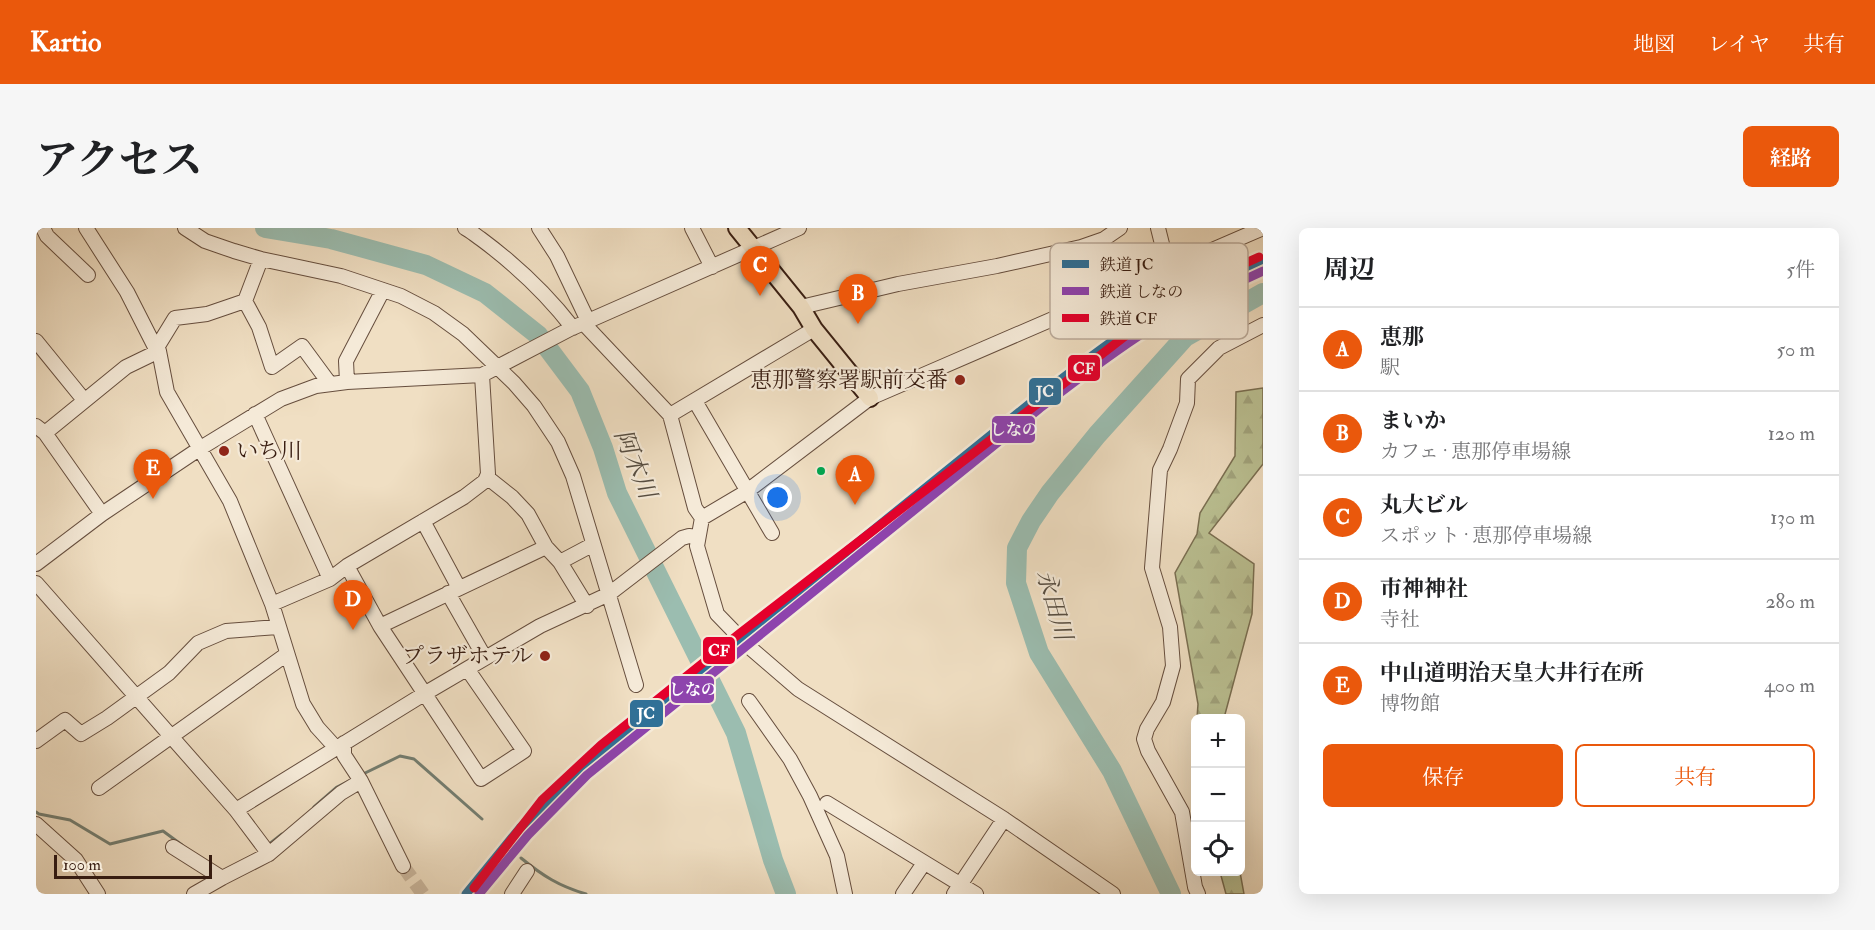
<!DOCTYPE html>
<html lang="ja">
<head>
<meta charset="utf-8">
<style>
  :root { --surface:#fff; --page:#f6f6f6; --text:#202124; --muted:#757577; --line:#e0e0e0; --accent:#ea580c }
  body { margin:0; font-family:"IM FELL Double Pica","Noto Serif JP",serif; background:var(--page); color:var(--text) }
  .controls { position:absolute; right:18px; bottom:18px; display:grid; overflow:hidden; border-radius:9px; box-shadow:0 6px 24px #0002 }
  .controls button { width:54px; height:54px; display:grid; place-items:center; padding:0; border:0; border-bottom:2px solid var(--line); background:var(--surface); color:var(--text); font:30px sans-serif }
  .scale { position:absolute; left:18px; bottom:15px; width:158px; box-sizing:border-box; padding-left:6px; border:3px solid #381d11; border-top:0; font-size:16px; line-height:21px; white-space:nowrap; color:#381d11; -webkit-text-stroke:4px #f5ead8; paint-order:stroke }
  .you { position:absolute; left:742px; top:270px; width:21px; height:21px; margin:-15px; border:4px solid #fff; border-radius:50%; background:#1a73e8; box-shadow:0 0 0 9px #1a73e833 }
  .badge { display:grid; place-items:center; width:39px; height:39px; border-radius:50%; background:var(--accent); color:#fff; font-size:20px; font-weight:700 }
  .pin { position:absolute; translate:-50% -50px; filter:drop-shadow(0 2px 3px #0008) }
  .pin::after { content:''; position:absolute; top:32px; width:21px; height:18px; background:inherit; clip-path:polygon(0 0,100% 0,50% 100%) }
  .list { margin:0; padding:0; list-style:none }
  h2 { display:flex; justify-content:space-between; align-items:center; height:78px; margin:0; padding:0 24px; font-size:26px }
  h2 small { font-size:20px; font-weight:400; color:var(--muted) }
  .list li { display:grid; grid-template-columns:39px 1fr auto; gap:18px; align-items:center; box-sizing:border-box; height:84px; padding:0 24px; border-top:2px solid var(--line) }
  .list b { display:block; font-size:22px; white-space:nowrap }
  .list p { margin:0; font-size:20px; white-space:nowrap; color:var(--muted) }
  .list em { font-size:20px; font-style:normal; color:var(--muted) }
  .actions { display:flex; gap:12px; padding:18px 24px }
  .actions a { flex:1; padding:14px 0; border:2px solid var(--accent); border-radius:9px; text-align:center; font-size:21px; color:var(--accent) }
  .actions .main { background:var(--accent); color:#fff }
  .icon { flex:none; width:33px; height:33px; fill:none; stroke:currentColor; stroke-width:2; stroke-linecap:round; stroke-linejoin:round }
  .map { position:relative; flex:none; width:1227px; height:666px; overflow:hidden; border-radius:9px }
  header { display:flex; align-items:center; gap:36px; box-sizing:border-box; height:84px; padding:0 30px; background:var(--accent); color:#fff }
  header strong { font-size:28px }
  nav { display:flex; gap:33px; margin-inline-start:auto; font-size:21px }
  .intro { display:flex; align-items:center; justify-content:space-between; box-sizing:border-box; height:144px; padding:0 36px }
  h1 { margin:0; font-size:42px }
  .button { padding:15px 27px; border-radius:9px; background:var(--accent); color:#fff; font-size:21px; font-weight:700 }
  main { display:flex; gap:36px; padding:0 36px }
  aside { flex:1; background:var(--surface); border-radius:9px; box-shadow:0 6px 24px #0002 }
  .map>svg:first-child { display:block }
</style>
</head>
<body>
<header>
<strong>Kartio</strong>
<nav><a>地図</a><a>レイヤ</a><a>共有</a></nav>
</header>
<div class="intro"><h1>アクセス</h1><a class="button">経路</a></div>
<main>
<div class="map">
<svg width="1227" height="666" viewBox="0 0 1227 666">
  <defs>
    <pattern id="forest-firs" width="22" height="20" patternUnits="userSpaceOnUse" patternTransform="scale(1.5)"><rect width="22" height="20" fill="#bbc193"/><path d="M5 1l3.5 6h-7zM16 11l3.5 6h-7z" fill="#a2a57e"/></pattern>
  </defs>
  <rect width="100%" height="100%" fill="#f0dfc3"/>
  <filter id="stains"><feTurbulence type="fractalNoise" baseFrequency=".00333" numOctaves="4"/><feColorMatrix values="0 0 0 0 .2 0 0 0 0 .09 0 0 0 0 .02 0 0 0 .5 -.17"/></filter>
  <radialGradient id="worn" r=".72"><stop offset=".6" stop-color="#630" stop-opacity="0"/><stop offset="1" stop-color="#630" stop-opacity=".3"/></radialGradient>
  <path fill="url(#forest-firs)" stroke="#7a6f52" stroke-width="1.5" d="M 1227,160 L 1227,236 L 1173,305 L 1218,336 L 1216,386 L 1188,490 L 1161,490 L 1162,476 L 1139,345 L 1161,306 L 1164,285 L 1199,228 L 1200,164 Z
    M 1184,644 L 1204,644 L 1208,666 L 1190,666 Z"/>
  <g fill="none" stroke-linecap="round" stroke-linejoin="round">
    <path stroke="#737d70" stroke-width="3" d="M 325,547 L 364,528 L 378,531 L 446,591
      M 278,579 L 301,559 L 311,554
      M 0,584 L 3,586 L 34,592 L 74,616 L 127,603 L 146,617
      M 232,617 L 246,606
      M 485,630 C 507,648 523,658 550,666"/>
    <path stroke="#9bbdb0" stroke-width="20" d="M 229,0 L 295,11 L 390,37 L 449,65 L 502,107 L 544,163 L 567,220 L 581,265 L 700,505 L 737,632 L 750,666
      M 1135,666 L 1076,543 L 1003,425 L 980,355 L 981,320 L 995,293 L 1014,265 L 1061,207 L 1149,109 L 1227,65"/>
    <path stroke="#cbb89f" stroke-width="14" stroke-dasharray="14 7" stroke-linecap="butt" d="M 367,638 L 387,666"/>
    <g stroke="#664e3e" stroke-width="16">
      <path id="minor" d="M 7,0 L 11,8 L 52,47
        M 50,0 L 91,64 L 120,121 L 123,123 L 131,164 L 194,273 L 236,376 L 267,476 L 281,499 L 300,520
        M 149,0 L 169,13 L 198,23 L 225,31 L 305,48 L 365,68 L 398,85 L 427,106 L 478,155 L 498,178 L 522,214 L 537,248 L 600,457
        M 429,0 C 435,3 439,7 445,11 C 480,37 510,65 537,100
        M 503,0 L 521,28 L 552,93 L 551,99 L 634,187 L 659,280 L 666,290
        M 656,0 L 676,39
        M 1122,0 L 1132,40
        M 225,31 L 209,73 L 223,99 L 236,139 L 266,118 L 294,156
        M 765,79 L 862,56 L 961,38 L 1045,19 L 1068,11 L 1084,0
        M 0,113 L 48,172
        M 120,121 L 139,90 L 171,86 L 209,73
        M 311,154 L 310,133 L 347,62
        M 659,173 L 736,305
        M 219,186 L 294,351
        M 634,187 L 778,101
        M 0,198 L 9,205 L 66,286
        M 9,205 L 90,139 L 123,123
        M 452,250 L 476,269 L 492,286 L 510,319 L 524,334 L 551,378
        M 387,293 L 423,360
        M 524,334 L 556,317
        M 0,336 L 66,286 L 163,221 L 245,171 L 280,158 L 311,154 L 446,147 L 534,101 L 763,0
        M 311,338 L 344,398 L 445,551 L 488,523 L 432,442
        M 0,355 L 200,582 L 388,466 L 504,398 L 573,366 L 646,310 L 653,308 L 662,309
        M 412,365 L 449,430
        M 236,376 L 294,351 L 311,338 L 428,269 L 449,253 L 452,246 L 446,147
        M 344,398 L 510,319
        M 713,473 L 754,531 L 774,568 L 801,628 L 809,666
        M 0,513 L 29,492 L 45,506 L 71,490 L 133,445 L 162,415 L 190,403 L 242,399
        M 308,515 L 308,527 L 325,553 L 367,638
        M 63,560 L 251,426
        M 791,575 L 940,666
        M 200,582 L 233,626
        M 0,596 L 40,632 L 62,666
        M 137,619 L 186,650 L 233,626 L 305,565 L 325,553
        M 158,666 L 186,650
        M 476,666 L 491,643
        M 867,666 L 888,635
        M 918,666 L 968,591
        M 1077,666 L 968,591 L 762,461 L 712,418 L 681,386 L 661,318 L 666,290 L 710,264 L 834,170 L 1227,0
        M 1162,666 L 1159,659 L 1146,584 L 1112,523 L 1108,511 L 1111,501 L 1127,474 L 1137,438 L 1134,399 L 1116,340 L 1124,242 L 1134,221 L 1151,175 L 1152,151 L 1183,120 L 1227,97"/>
    </g>
    <g stroke="#381d11" stroke-width="20">
      <path id="major" d="M 701,0 L 765,79 L 778,101 L 834,170"/>
    </g>
    <use href="#minor" stroke="#f5ead8" stroke-width="14"/>
    <use href="#major" stroke="#f0dfc3" stroke-width="16"/>
    <g stroke="#f5ead8" stroke-width="14">
      <path id="rail-1" d="M 430,666 L 484,600 L 544,539 L 997,173 C 1032,146 1067,118 1104,94 C 1143,70 1185,50 1227,31"/>
    </g>
    <g stroke="#f5ead8" stroke-width="14">
      <path id="rail-2" d="M 443,666 L 492,607 L 551,547 L 1003,181 C 1038,154 1074,126 1112,102 C 1149,79 1188,61 1227,43"/>
    </g>
    <g stroke="#f5ead8" stroke-width="14">
      <path id="rail-3" d="M 438,660 L 506,572 L 565,517 L 703,406 L 1110,92 L 1164,56 L 1223,29"/>
    </g>
    <use href="#rail-1" stroke="#307097" stroke-width="9"/>
    <use href="#rail-2" stroke="#8e44ad" stroke-width="9"/>
    <use href="#rail-3" stroke="#e4002b" stroke-width="9"/>
  </g>
  <g fill="#8f2418" stroke="#f5ead8" stroke-width="2">
    <circle cx="924" cy="152" r="6"/>
    <circle cx="188" cy="223" r="6"/>
    <circle cx="509" cy="428" r="6"/>
  </g>
  <circle fill="#00a651" stroke="#f5ead8" stroke-width="2" cx="785" cy="243" r="5"/>
  <g text-anchor="middle" dominant-baseline="central" stroke-width="4.5" stroke-linejoin="round" paint-order="stroke">
    <g font-size="22" fill="#381d11" stroke="#f5ead8" text-anchor="end">
      <text x="912" y="152">恵那警察署駅前交番</text>
      <text x="200" y="223" text-anchor="start">いち川</text>
      <text x="497" y="428">プラザホテル</text>
    </g>
    <g font-size="24" font-style="italic" fill="#564d41" stroke="#f5ead8">
      <text transform="translate(599 236) rotate(68)">阿木川</text>
      <text transform="translate(1018 377) rotate(74)">永田川</text>
    </g>
  </g>
  <rect x="1014" y="15" width="198" height="96" rx="9" fill="#f5ead8" stroke="#bcac9c" stroke-width="1.5"/>
  <rect x="1026" y="32" width="27" height="8" fill="#307097"/>
  <rect x="1026" y="59" width="27" height="8" fill="#8e44ad"/>
  <rect x="1026" y="86" width="27" height="8" fill="#e4002b"/>
  <g font-size="16" fill="#381d11">
    <text x="1064" y="42">鉄道 JC</text>
    <text x="1064" y="69">鉄道 しなの</text>
    <text x="1064" y="96">鉄道 CF</text>
  </g>
  <g stroke="#f5ead8" stroke-width="2">
    <rect x="1031" y="126" width="34" height="28" rx="6" fill="#e4002b"/>
    <rect x="992" y="149" width="34" height="29" rx="6" fill="#307097"/>
    <rect x="955" y="187" width="45" height="29" rx="6" fill="#8e44ad"/>
    <rect x="666" y="408" width="34" height="29" rx="6" fill="#e4002b"/>
    <rect x="634" y="447" width="45" height="29" rx="6" fill="#8e44ad"/>
    <rect x="593" y="471" width="35" height="29" rx="6" fill="#307097"/>
  </g>
  <g font-size="16" text-anchor="middle" font-weight="bold" fill="#fff">
    <text x="1048" y="146">CF</text>
    <text x="1009" y="169">JC</text>
    <text x="978" y="207">しなの</text>
    <text x="683" y="428">CF</text>
    <text x="657" y="467">しなの</text>
    <text x="610" y="491">JC</text>
  </g>
  <rect width="100%" height="100%" filter="url(#stains)"/>
  <rect width="100%" height="100%" fill="url(#worn)"/>
</svg>
<div class="controls">
<button>+</button>
<button>−</button>
<button><svg class="icon" aria-label="locate" viewBox="0 0 24 24"><circle cx="12" cy="12" r="6"/><path d="M12 2v4M12 18v4M2 12h4M18 12h4"/></svg></button>
</div>
<div class="scale">100 m</div>
<div class="you"></div>
<div class="pin badge" style="left:819px;top:277px">A</div>
<div class="pin badge" style="left:822px;top:96px">B</div>
<div class="pin badge" style="left:724px;top:68px">C</div>
<div class="pin badge" style="left:317px;top:402px">D</div>
<div class="pin badge" style="left:117px;top:271px">E</div>
</div>
<aside>
<h2>周辺<small>5件</small></h2>
<ul class="list">
<li><span class="badge">A</span><div><b>恵那</b><p>駅</p></div><em>50 m</em></li>
<li><span class="badge">B</span><div><b>まいか</b><p>カフェ · 恵那停車場線</p></div><em>120 m</em></li>
<li><span class="badge">C</span><div><b>丸大ビル</b><p>スポット · 恵那停車場線</p></div><em>130 m</em></li>
<li><span class="badge">D</span><div><b>市神神社</b><p>寺社</p></div><em>280 m</em></li>
<li><span class="badge">E</span><div><b>中山道明治天皇大井行在所</b><p>博物館</p></div><em>400 m</em></li>
</ul>
<div class="actions"><a class="main">保存</a><a>共有</a></div>
</aside>
</main>
</body>
</html>
